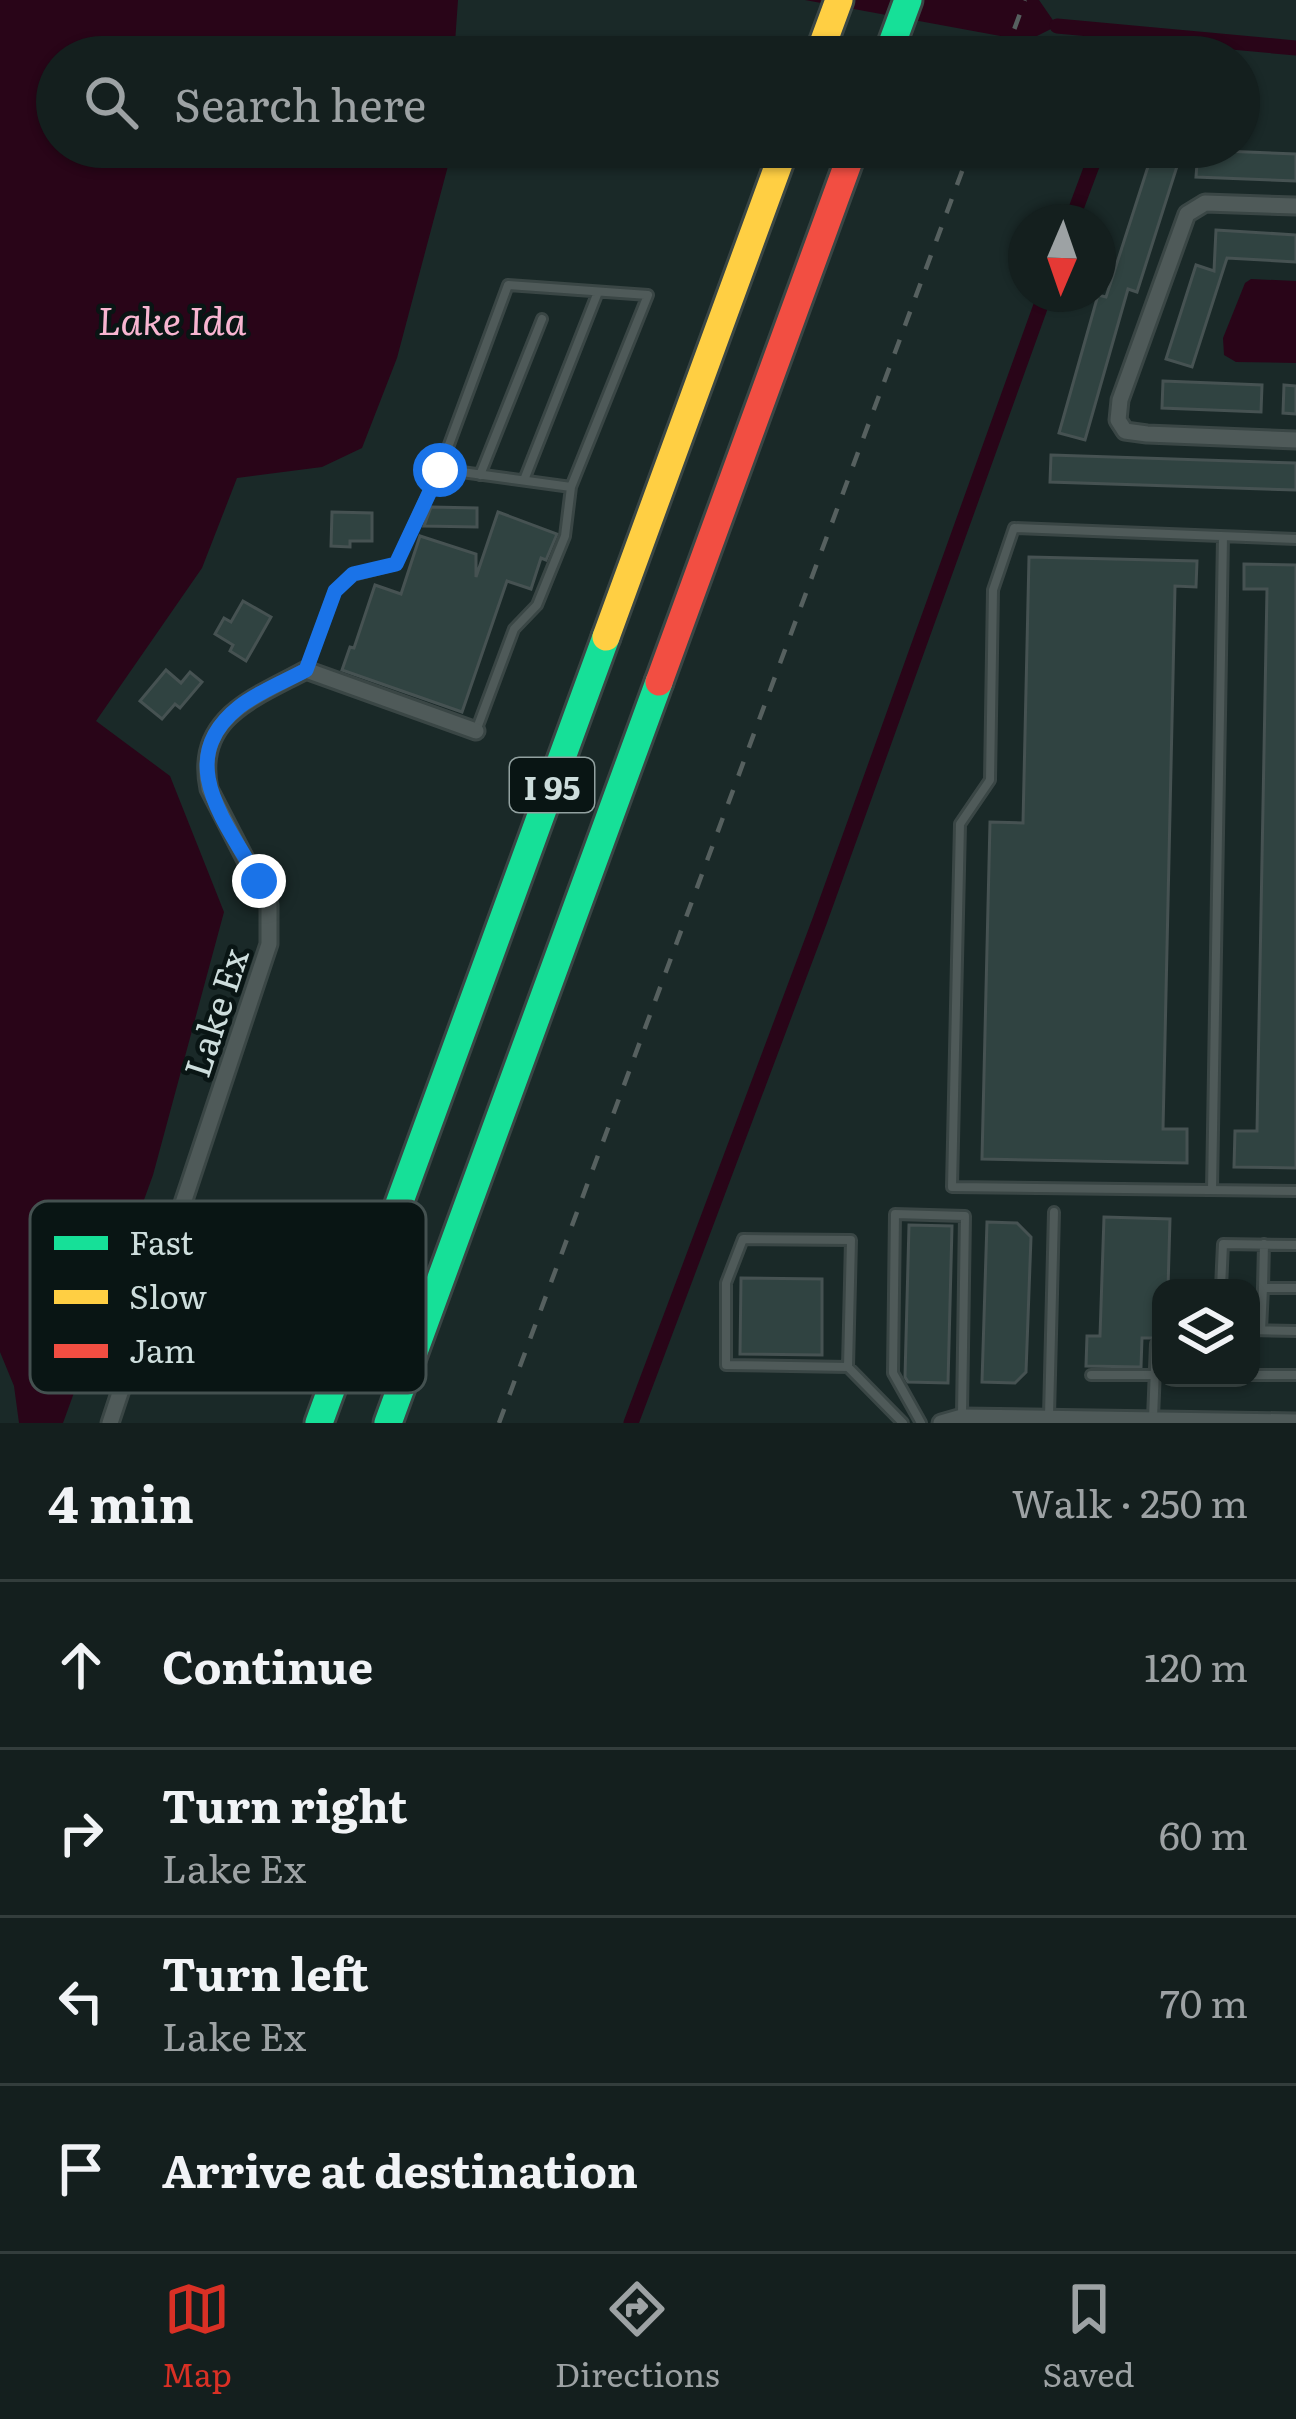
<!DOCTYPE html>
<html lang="en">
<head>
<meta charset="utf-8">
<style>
  :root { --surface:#141f1e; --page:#212c2b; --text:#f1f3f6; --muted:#9da2a4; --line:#333d3c; --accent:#d93025 }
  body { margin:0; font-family:Literata,serif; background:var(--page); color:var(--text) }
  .controls { position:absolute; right:36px; bottom:36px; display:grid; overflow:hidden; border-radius:24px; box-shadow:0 3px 9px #0004 }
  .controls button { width:108px; height:108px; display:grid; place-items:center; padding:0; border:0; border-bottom:3px solid var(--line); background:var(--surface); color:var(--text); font:60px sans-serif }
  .compass { position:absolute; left:1008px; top:204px; width:108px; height:108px; border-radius:50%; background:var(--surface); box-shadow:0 3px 9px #0004; rotate:182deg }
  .stop { position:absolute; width:36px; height:36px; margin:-27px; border:9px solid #1a73e8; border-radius:50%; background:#fff }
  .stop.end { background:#1a73e8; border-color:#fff; box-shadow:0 3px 12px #0008 }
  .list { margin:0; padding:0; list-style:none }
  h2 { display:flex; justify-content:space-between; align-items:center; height:156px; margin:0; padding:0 48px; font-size:51px }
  h2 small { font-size:39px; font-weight:400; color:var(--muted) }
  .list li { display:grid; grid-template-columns:78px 1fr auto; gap:36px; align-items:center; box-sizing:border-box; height:168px; padding:0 48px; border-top:3px solid var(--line) }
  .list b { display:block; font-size:45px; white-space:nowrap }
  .list p { margin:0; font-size:39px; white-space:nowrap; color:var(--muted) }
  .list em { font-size:39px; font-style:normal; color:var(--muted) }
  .icon { flex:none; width:66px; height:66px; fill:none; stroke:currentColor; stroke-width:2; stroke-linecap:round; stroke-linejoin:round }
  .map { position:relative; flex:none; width:1296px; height:1423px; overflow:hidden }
  .search { position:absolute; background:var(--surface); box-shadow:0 3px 9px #0004; left:36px; right:36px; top:36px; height:132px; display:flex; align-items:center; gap:30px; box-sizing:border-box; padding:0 42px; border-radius:66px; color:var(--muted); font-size:45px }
  .sheet { height:828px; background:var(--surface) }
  nav { display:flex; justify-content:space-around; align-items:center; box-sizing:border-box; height:168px; border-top:3px solid var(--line); background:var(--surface); font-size:33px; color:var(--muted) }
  nav a { display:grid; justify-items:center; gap:6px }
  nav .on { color:var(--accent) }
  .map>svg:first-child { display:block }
</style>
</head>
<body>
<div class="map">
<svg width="1296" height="1423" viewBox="0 0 1296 1423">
  <rect width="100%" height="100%" fill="#1a2928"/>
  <path fill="#290518" d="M 0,0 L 458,0 L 454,57 L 57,57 L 57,147 L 453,147 L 397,358 L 362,448 L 322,467 L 237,478 L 202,568 L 96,721 L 170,776 L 224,912 L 153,1175 L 63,1423 L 19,1423 L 14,1386 L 0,1352 Z
    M 805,0 L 1039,0 L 1057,26 L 1027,41 Z
    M 1251,279 L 1296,281 L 1296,363 L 1236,362 L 1224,355 L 1223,338 L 1245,283 Z"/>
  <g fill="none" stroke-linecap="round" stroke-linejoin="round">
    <path stroke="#290518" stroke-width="15" d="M 1057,26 L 1296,48
      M 1128,57 L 1134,34
      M 1071,222 L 1099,147
      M 631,1423 L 820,920 L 1045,294"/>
  </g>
  <path fill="#304341" stroke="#465252" stroke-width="3" d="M 1154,148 L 1180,157 L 1137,292 L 1128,289 L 1085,440 L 1059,433 L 1098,295 L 1106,297 Z
    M 1198,150 L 1296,154 L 1296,181 L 1196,177 Z
    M 1216,230 L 1296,235 L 1296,262 L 1227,258 L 1192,367 L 1166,359 L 1196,265 L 1214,271 Z
    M 1163,381 L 1262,385 L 1261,412 L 1162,408 Z
    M 1284,385 L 1296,386 L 1296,414 L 1283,413 Z
    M 1051,455 L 1296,463 L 1296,490 L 1050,482 Z
    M 431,507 L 477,508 L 477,527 L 424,526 Z
    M 332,512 L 372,513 L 372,541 L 350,541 L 350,547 L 331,546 Z
    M 498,512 L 557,534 L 546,560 L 541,558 L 531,589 L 507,581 L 462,712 L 342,670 L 350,647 L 354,648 L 375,585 L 401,594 L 420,536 L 476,554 L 476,577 Z
    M 1029,557 L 1197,561 L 1196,587 L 1175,586 L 1163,1129 L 1187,1129 L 1187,1163 L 982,1159 L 990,822 L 1023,823 Z
    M 1244,564 L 1296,565 L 1296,1168 L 1234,1167 L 1235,1131 L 1257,1131 L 1267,589 L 1244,589 Z
    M 243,601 L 271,617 L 246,661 L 230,651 L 233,645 L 215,634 L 224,618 L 231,622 Z
    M 166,670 L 181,683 L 190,672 L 202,682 L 180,708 L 175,704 L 162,719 L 140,701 Z
    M 1104,1217 L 1170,1219 L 1168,1288 L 1161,1288 L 1161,1338 L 1142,1338 L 1141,1367 L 1086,1366 L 1087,1336 L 1100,1336 Z
    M 987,1222 L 1017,1223 L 1031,1237 L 1026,1372 L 1015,1383 L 982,1382 Z
    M 909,1225 L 952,1226 L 948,1383 L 908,1382 L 905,1377 Z
    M 741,1278 L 822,1279 L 822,1355 L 740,1354 Z"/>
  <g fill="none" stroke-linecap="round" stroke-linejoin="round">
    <g stroke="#3a4645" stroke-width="14">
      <path id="lane" d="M 480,475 L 542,319
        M 524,480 L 598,292
        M 1296,539 L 1014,528 L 993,590 L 990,780 L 960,824 L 952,1187 L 1296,1191
        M 306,670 L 335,591 L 353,575 L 396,564 L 440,469 L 571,487 L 648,295 L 508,285 L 440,469
        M 476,731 L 514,629 L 537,605 L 565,536 L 571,487
        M 1212,1190 L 1223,537
        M 1221,1288 L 1223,1244 L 1296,1245
        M 1263,1288 L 1264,1244
        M 1251,1330 L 1296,1331
        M 1261,1330 L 1263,1288 L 1296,1288
        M 848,1367 L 851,1240 L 743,1239 L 726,1283 L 726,1365 L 848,1367 L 903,1423
        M 1091,1375 L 1155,1375
        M 1251,1375 L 1296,1375
        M 1049,1416 L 1054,1212
        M 1153,1418 L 1156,1344
        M 921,1423 L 893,1373 L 895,1214 L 965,1216 L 962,1414"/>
    </g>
    <g stroke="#3a4645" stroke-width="21">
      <path id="street" d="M 1296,206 L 1205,203 L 1187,214 L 1120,400 L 1118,420 L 1125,431 L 1147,434 L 1296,440
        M 110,1423 L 269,944 L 269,905 L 209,789 C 194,718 254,698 306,670 L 476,731
        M 941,1423 L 962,1417 L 1296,1422"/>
    </g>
    <g stroke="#3a4645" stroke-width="33">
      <path id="fast" d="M 887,57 L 908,0
        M 319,1423 L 606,637
        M 388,1423 L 659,682"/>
    </g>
    <g stroke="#3a4645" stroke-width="33">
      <path id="slow" d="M 818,57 L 839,0
        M 606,637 L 785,147"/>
    </g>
    <g stroke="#3a4645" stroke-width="33">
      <path id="jam" d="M 659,682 L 854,147"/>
    </g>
    <use href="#lane" stroke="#4f5a59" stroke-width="8"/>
    <use href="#street" stroke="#4f5a59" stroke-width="15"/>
    <use href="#fast" stroke="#16e098" stroke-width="27"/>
    <use href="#slow" stroke="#ffcf43" stroke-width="27"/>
    <use href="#jam" stroke="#f24e42" stroke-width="27"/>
    <path stroke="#56605f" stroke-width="4.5" stroke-dasharray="15 15" stroke-linecap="butt" d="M 1004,57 L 1025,0
      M 499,1423 L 971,147"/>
  </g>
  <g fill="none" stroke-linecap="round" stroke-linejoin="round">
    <path stroke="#1a73e8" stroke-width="15" d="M 259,881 C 228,824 171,761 239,707 C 258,692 284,682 306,670 L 335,591 L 353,574 L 396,564 L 440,470"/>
  </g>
  <g text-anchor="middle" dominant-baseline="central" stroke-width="9" stroke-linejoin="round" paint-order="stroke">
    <rect fill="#091514" stroke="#92a1a0" stroke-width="3" x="510" y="758" width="84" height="54" rx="9"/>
    <g font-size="33" font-weight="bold" fill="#cddddc">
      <text x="552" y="785">I 95</text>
    </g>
    <g font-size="36" fill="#cddddc" stroke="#091514">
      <text transform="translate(214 1012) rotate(-72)">Lake Ex</text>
    </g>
    <g font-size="39" font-style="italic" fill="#f8b5d1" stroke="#091514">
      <text x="172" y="318">Lake Ida</text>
    </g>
  </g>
  <rect x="30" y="1201" width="396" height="192" rx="18" fill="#091514" stroke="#445150" stroke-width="3"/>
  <rect x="54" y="1236" width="54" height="14" fill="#16e098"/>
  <rect x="54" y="1290" width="54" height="14" fill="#ffcf43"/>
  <rect x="54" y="1344" width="54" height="14" fill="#f24e42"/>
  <g font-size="33" fill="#cddddc">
    <text x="129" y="1255">Fast</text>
    <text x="129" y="1309">Slow</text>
    <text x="129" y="1363">Jam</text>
  </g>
</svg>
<div class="controls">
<button><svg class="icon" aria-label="layers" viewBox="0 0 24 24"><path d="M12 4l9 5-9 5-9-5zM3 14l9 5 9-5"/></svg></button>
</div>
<svg class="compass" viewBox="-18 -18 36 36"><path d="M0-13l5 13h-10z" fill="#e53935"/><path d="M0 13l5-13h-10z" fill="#9da2a4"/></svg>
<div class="stop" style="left:440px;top:470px"></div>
<div class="stop end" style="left:259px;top:881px"></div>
<div class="search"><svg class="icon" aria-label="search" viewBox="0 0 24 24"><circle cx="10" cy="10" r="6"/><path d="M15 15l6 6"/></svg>Search here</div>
</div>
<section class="sheet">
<h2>4 min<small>Walk · 250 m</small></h2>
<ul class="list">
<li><svg class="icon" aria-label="ahead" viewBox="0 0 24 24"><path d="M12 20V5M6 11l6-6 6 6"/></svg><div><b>Continue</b></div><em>120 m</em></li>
<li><svg class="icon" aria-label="right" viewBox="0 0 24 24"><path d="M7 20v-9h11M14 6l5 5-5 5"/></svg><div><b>Turn right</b><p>Lake Ex</p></div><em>60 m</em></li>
<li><svg class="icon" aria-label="left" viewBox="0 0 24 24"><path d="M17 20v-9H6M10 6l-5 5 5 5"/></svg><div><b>Turn left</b><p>Lake Ex</p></div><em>70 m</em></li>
<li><svg class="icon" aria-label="arrive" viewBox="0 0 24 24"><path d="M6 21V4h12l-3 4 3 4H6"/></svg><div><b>Arrive at destination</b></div></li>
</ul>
</section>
<nav>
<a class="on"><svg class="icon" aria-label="map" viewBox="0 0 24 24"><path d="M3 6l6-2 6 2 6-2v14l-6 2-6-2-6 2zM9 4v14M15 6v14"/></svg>Map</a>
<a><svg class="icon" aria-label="directions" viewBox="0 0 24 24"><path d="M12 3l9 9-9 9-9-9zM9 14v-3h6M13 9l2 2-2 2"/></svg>Directions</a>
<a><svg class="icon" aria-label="saved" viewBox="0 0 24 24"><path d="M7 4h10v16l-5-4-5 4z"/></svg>Saved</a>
</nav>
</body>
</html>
